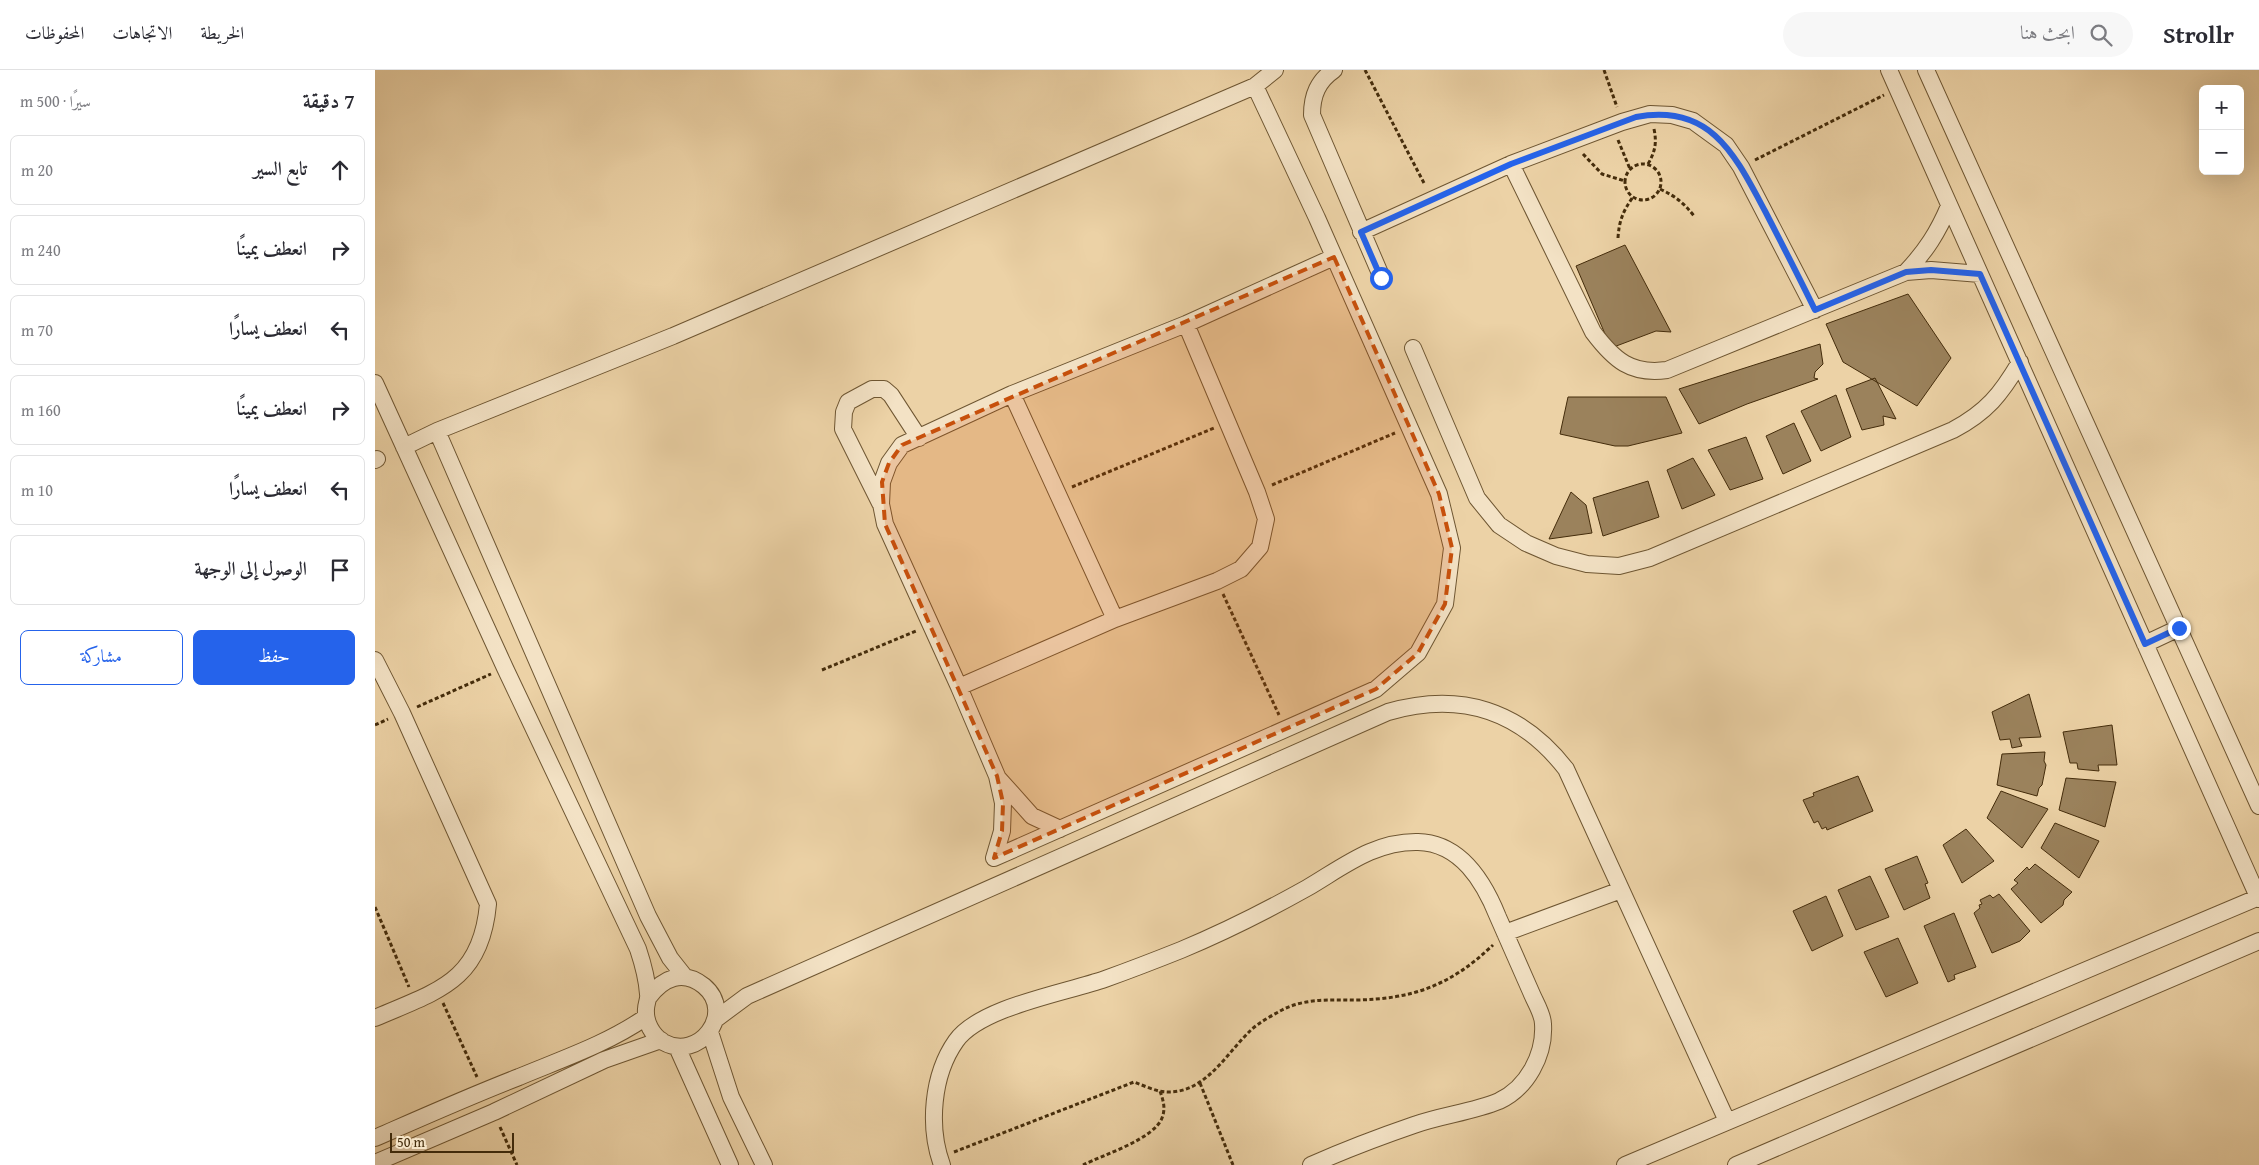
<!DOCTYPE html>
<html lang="ar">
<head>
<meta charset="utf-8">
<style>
  :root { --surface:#fff; --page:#f7f7f7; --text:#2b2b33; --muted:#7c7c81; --line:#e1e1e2; --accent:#2563eb }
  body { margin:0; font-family:"Gentium Book Plus",Amiri,serif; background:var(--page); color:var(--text); direction:rtl }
  .controls { position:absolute; right:15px; top:15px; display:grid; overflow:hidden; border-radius:8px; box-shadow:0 5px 20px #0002 }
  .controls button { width:45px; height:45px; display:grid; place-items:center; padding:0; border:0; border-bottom:1px solid var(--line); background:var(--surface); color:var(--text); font:25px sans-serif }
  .scale { position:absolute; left:15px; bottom:12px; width:124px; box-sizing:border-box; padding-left:5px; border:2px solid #442c0b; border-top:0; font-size:14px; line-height:18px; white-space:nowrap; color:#442c0b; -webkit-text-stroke:4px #f3e2c5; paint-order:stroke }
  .stop { position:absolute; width:15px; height:15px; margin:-11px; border:4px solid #2563eb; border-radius:50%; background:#fff }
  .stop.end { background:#2563eb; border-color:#fff; box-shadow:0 1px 5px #0008 }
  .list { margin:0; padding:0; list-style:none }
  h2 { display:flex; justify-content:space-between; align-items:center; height:65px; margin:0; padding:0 20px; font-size:21px }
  h2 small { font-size:16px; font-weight:400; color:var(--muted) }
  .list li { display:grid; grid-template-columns:32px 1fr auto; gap:15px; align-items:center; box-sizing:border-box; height:70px; margin:0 10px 10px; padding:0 10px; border:1px solid var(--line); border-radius:8px }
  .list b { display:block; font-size:19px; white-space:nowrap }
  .list em { font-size:16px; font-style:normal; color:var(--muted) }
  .actions { display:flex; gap:10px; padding:15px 20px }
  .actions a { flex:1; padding:11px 0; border:1px solid var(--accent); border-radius:8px; text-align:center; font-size:18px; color:var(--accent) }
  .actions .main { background:var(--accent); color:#fff }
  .icon { flex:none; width:28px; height:28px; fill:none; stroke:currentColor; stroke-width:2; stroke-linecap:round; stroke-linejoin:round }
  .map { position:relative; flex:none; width:1884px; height:1095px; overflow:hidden; direction:ltr }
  header { display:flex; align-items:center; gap:30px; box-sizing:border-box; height:70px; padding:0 25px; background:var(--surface); border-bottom:1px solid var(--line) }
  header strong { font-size:24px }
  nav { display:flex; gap:28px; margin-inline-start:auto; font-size:18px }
  .search { width:350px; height:45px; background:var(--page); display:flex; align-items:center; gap:12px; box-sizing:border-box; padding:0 18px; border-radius:28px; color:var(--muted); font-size:19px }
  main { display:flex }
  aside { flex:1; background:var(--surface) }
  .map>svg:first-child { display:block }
</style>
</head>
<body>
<header>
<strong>Strollr</strong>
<div class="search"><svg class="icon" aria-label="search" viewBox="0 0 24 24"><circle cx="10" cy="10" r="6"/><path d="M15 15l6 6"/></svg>ابحث هنا</div>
<nav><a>الخريطة</a><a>الاتجاهات</a><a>المحفوظات</a></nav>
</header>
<main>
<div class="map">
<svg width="1884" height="1095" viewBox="0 0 1884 1095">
  <rect width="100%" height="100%" fill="#ecd2a6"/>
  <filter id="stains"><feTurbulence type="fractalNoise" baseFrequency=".004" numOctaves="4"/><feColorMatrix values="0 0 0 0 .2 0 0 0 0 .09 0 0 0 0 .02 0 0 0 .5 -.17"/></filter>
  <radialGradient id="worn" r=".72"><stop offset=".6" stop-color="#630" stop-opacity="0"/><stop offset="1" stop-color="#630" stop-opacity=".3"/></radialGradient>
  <path fill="#9b825c" stroke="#442c0b" d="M 1250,175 L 1296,262 L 1281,261 L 1236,278 L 1201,196 Z
    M 1533,224 L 1576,288 L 1542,336 L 1468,292 L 1451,254 Z
    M 1445,274 L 1448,294 L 1440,302 L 1439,308 L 1443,309 L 1372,334 L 1324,354 L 1304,319 Z
    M 1500,308 L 1521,349 L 1508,346 L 1509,355 L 1487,360 L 1471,319 Z
    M 1461,325 L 1476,367 L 1446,381 L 1426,341 Z
    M 1193,327 L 1291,327 L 1307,363 L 1253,376 L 1240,376 L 1185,364 Z
    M 1419,353 L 1436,391 L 1408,404 L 1391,366 Z
    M 1371,367 L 1388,409 L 1355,420 L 1333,380 Z
    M 1318,388 L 1340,425 L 1307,439 L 1292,400 Z
    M 1273,411 L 1284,447 L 1228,466 L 1218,428 Z
    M 1196,422 L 1211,435 L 1217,463 L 1174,469 Z
    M 1654,624 L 1666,667 L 1644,668 L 1647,676 L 1637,678 L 1635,669 L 1625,670 L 1617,642 Z
    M 1737,655 L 1742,695 L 1723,695 L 1724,701 L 1703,699 L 1702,693 L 1695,693 L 1688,662 Z
    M 1670,682 L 1669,691 L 1671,695 L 1667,715 L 1664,718 L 1662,726 L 1622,715 L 1627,684 Z
    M 1483,706 L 1498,741 L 1452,760 L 1451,757 L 1447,759 L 1443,751 L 1439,753 L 1428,730 L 1439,726 L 1438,723 Z
    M 1691,708 L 1741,712 L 1730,757 L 1684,740 Z
    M 1626,721 L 1673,739 L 1647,778 L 1612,748 Z
    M 1680,753 L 1724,771 L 1704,808 L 1666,778 Z
    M 1591,759 L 1619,791 L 1587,813 L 1568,775 Z
    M 1542,786 L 1553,813 L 1550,814 L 1555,828 L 1529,840 L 1510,799 Z
    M 1660,794 L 1697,822 L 1689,830 L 1688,835 L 1666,853 L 1636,819 L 1643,813 L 1639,810 L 1652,797 L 1654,800 Z
    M 1495,806 L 1514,847 L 1481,860 L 1463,820 Z
    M 1624,824 L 1655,861 L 1645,871 L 1617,883 L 1599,843 L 1605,838 L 1604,835 L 1607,834 L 1605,830 L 1615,825 L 1618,828 Z
    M 1451,826 L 1468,866 L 1437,881 L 1418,841 Z
    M 1579,843 L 1601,897 L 1579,905 L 1580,909 L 1573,912 L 1549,856 Z
    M 1523,868 L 1543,913 L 1511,927 L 1489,882 Z"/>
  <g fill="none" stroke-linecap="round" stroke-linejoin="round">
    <g stroke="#6e5632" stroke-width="18">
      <path id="minor" d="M 959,0 C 943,11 937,25 937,45 L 1007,208
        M 1514,0 L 1884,829
        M 1551,0 L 1884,736
        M 1136,94 L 1218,262 C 1239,290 1256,305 1292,300 L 1531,202 L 1556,200 L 1605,204
        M 986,162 L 1136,94 L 1247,52 L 1275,44 L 1297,45 L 1318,51 L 1351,75 L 1366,97 L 1440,240
        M 1531,202 C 1551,181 1563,162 1574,136
        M 1038,278 L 1102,428 L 1124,455 L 1151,473 L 1181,486 L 1212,494 L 1244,496 L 1275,488 L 1578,360 C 1612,342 1626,324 1645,292
        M 0,313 L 130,598 L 263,879 C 268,894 272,909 273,924 C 274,929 271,934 271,939 C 270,952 277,965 288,972 C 324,992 361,943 329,916 C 308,899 288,908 274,927
        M 637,324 L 740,549
        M 62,361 L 273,846 L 295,888 L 310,907
        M 29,377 L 62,361 L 298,266 L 880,16 L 900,0
        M 0,390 L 2,389
        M 505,433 L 468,359 L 469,342 L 473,332 L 497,319 L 509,319 L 516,325 L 544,368
        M 1770,574 L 1804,558
        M 0,590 L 27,643 L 113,834 C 106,912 62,921 0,948
        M 584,617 L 740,549 L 842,511 L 866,499 L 885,477 L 891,449 L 882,422 L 811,254
        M 623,708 L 657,746 L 685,759
        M 619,788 L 1001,619 L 1043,583 L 1070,534 L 1077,478 L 1064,424 L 942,148 L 880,16
        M 619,788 L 627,761 L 628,733 L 622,706 L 584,617 L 510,454 L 506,434 L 507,412 L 514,393 L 527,375 L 637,324 L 811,254 L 959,187
        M 1130,863 L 1246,820
        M 341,949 L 372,926 L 1013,642 C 1085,621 1145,640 1191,699 L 1352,1051
        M 335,962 L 356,1027 L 389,1095
        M 302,977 L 355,1095
        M 0,1068 C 48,1047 95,1026 144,1007 C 187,989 232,974 271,947
        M 0,1093 L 119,1042 L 229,990 L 286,970
        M 567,1095 C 553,1057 557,1005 581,971 C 605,937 690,923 730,909 C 755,900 781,890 806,880 C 849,862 891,841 932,818 C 968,797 999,771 1043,772 C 1086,773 1109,812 1123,847 C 1134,872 1145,897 1156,922 C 1160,932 1168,944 1168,954 C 1170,985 1152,1018 1124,1031 C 1098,1042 1067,1045 1039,1055 C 1004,1067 970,1080 936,1095
        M 1250,1095 L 1884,827
        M 1361,1095 L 1884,871"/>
    </g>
    <path stroke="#442c0b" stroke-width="3" stroke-dasharray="4 2.5" stroke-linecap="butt" d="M 990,0 L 1050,115
      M 1229,0 L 1242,37
      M 1243,70 L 1255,99
      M 1208,84 L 1227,104 L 1250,111
      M 1380,90 L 1509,25
      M1250 112a18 18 0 1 1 36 0a18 18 0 1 1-36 0Z
      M 1273,94 C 1280,82 1282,73 1279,59
      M 1285,119 C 1300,126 1309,133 1319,146
      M 1243,168 C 1244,151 1248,141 1258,127
      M 897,415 L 1020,363
      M 697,417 L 839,358
      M 848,524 L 904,645
      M 447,600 L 541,561
      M 42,637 L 116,604
      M 0,655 L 13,649
      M 0,837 L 34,917
      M 68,933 L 102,1007
      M 825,1013 L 858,1095
      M 125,1057 L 142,1095
      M 579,1082 L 759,1012 C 767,1015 776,1019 784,1021 C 827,1029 849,986 875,961 C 883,953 896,946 907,940 C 930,928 956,930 981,930 C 1039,929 1076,915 1118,875
      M 708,1095 C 728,1085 779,1069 787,1048 C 791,1038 788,1030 785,1021"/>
    <use href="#minor" stroke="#f3e2c5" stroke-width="16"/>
  </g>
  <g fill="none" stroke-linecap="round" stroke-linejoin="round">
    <path stroke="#2563eb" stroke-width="6" d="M 1006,208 L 986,162 L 1136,94 L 1261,47 C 1336,33 1360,85 1390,141 C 1407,174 1424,207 1440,240 L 1531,202 L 1556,200 L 1605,204 L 1770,574 L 1804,558"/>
  </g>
  <path fill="#c7500c" fill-opacity="0.2" stroke="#c7500c" stroke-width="4" stroke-dasharray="10 6" stroke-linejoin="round" d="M 959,187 L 1064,424 L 1077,478 L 1070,534 L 1043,583 L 1001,619 L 619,788 L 627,761 L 628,733 L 622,706 L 510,454 L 507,412 L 514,393 L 527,375 Z"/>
  <rect width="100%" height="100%" filter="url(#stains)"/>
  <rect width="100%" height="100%" fill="url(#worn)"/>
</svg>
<div class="controls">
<button>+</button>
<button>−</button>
</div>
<div class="scale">50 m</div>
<div class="stop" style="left:1006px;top:208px"></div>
<div class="stop end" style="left:1804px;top:558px"></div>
</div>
<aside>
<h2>7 دقيقة<small>سيرًا · 500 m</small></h2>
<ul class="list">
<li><svg class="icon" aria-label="ahead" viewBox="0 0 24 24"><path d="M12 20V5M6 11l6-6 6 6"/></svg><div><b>تابع السير</b></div><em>20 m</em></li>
<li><svg class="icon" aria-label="right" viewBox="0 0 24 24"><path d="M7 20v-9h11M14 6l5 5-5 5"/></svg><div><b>انعطف يمينًا</b></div><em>240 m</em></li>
<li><svg class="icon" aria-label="left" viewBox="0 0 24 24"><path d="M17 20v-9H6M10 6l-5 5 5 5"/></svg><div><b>انعطف يسارًا</b></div><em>70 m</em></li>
<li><svg class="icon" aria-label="right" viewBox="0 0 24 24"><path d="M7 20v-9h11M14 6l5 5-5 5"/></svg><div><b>انعطف يمينًا</b></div><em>160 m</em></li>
<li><svg class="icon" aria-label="left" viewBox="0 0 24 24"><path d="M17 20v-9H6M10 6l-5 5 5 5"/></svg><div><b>انعطف يسارًا</b></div><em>10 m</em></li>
<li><svg class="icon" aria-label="arrive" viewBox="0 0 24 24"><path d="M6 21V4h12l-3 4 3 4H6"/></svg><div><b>الوصول إلى الوجهة</b></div></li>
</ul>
<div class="actions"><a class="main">حفظ</a><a>مشاركة</a></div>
</aside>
</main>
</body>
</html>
